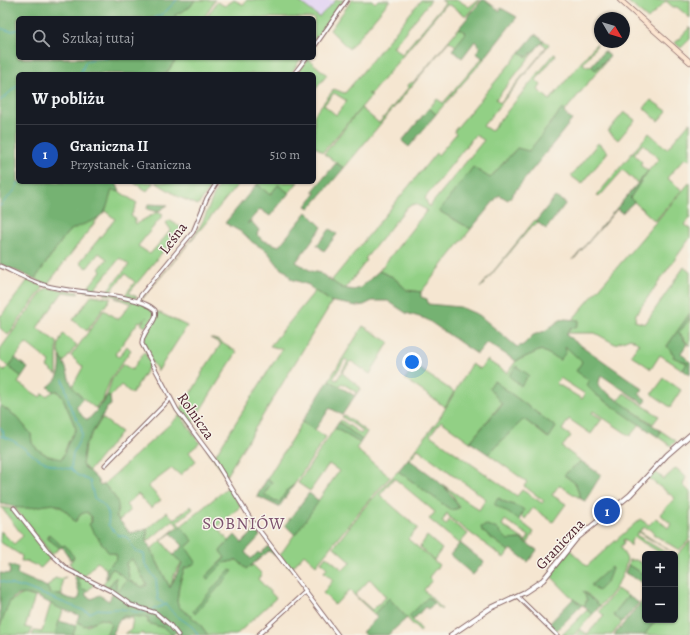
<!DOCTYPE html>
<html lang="pl">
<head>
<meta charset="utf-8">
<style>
  :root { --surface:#171b24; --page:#20242c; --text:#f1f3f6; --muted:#9ea1a6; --line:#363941; --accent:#1f6fb2 }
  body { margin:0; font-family:Alegreya,serif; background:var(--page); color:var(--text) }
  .controls { position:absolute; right:12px; bottom:12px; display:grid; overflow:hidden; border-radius:6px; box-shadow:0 1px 3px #0004 }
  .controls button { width:36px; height:36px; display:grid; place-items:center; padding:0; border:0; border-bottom:1px solid var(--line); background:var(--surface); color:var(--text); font:20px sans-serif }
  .compass { position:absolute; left:594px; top:12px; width:36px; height:36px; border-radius:50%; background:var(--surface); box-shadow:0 1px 3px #0004; rotate:128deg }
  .you { position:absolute; left:412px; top:362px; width:14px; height:14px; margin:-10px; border:3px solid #fff; border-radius:50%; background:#1a73e8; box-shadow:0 0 0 6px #1a73e833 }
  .badge { display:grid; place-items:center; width:26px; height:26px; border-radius:50%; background:var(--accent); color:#fff; font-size:13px; font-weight:700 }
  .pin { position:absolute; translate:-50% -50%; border:2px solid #fff; box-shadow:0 1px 4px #0006 }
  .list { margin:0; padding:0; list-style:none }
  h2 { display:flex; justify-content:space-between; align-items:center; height:52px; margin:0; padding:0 16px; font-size:17px }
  h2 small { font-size:13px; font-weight:400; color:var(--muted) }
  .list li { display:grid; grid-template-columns:26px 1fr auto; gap:12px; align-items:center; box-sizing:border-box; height:60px; padding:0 16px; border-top:1px solid var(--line) }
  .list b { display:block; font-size:15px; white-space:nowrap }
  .list p { margin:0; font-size:13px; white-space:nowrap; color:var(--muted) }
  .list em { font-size:13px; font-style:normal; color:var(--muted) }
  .icon { flex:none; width:22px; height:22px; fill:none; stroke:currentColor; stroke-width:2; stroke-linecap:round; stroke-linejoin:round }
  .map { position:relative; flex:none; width:690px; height:635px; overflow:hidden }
  .search { position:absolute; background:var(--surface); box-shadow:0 1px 3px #0004; left:16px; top:16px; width:300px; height:44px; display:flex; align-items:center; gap:10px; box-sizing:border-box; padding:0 14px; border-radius:6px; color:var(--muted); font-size:15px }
  .panel { position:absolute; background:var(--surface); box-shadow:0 1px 3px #0004; left:16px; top:72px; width:300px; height:112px; border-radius:6px }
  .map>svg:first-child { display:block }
</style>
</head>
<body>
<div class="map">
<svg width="690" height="635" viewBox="0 0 690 635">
  <rect width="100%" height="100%" fill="#f7f3e8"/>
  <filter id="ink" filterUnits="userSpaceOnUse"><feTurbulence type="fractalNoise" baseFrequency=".025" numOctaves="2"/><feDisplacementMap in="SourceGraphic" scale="8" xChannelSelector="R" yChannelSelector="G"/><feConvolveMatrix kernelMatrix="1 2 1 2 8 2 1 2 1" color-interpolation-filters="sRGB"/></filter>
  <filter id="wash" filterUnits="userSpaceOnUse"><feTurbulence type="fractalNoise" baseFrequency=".012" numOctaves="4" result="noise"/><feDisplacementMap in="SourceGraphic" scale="16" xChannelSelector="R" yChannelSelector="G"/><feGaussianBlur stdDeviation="0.9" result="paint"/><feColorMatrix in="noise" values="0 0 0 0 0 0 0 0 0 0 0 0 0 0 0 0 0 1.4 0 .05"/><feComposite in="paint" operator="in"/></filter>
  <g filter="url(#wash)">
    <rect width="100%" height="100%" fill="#f5e6d1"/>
    <path fill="#e2d4f3" d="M 297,0 L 336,0 L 319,17 Z"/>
    <path fill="#92d085" stroke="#6e7858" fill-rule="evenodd" d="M 195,0 L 215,0 L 204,18 L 176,18 L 175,15 L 190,7 Z
      M 234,0 L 244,5 L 246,0 L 297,0 L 319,17 L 336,0 L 344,0 L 314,41 L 314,18 L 206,18 L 217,2 L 225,6 Z
      M 352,0 L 372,0 L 375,3 L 378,0 L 390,0 L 349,49 L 330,30 Z
      M 421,0 L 431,0 L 393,47 L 402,54 L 445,3 L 441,0 L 458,0 L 469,7 L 478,0 L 480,0 L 466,16 L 450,5 L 445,5 L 371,94 L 368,94 L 372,95 L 323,152 L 314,146 L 314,115 L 334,89 L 344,93 L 346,92 ZM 334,93 L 347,101 L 336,115 L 324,105 Z
      M 626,0 L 690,0 L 690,18 L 677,7 L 673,7 L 666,1 L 648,19 Z
      M 690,27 L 690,39 L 681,48 L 675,43 Z
      M 459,28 L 466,33 L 456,46 L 449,41 L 344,168 L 324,154 L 361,108 L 379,123 L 408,88 L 407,85 L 415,81 Z
      M 544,41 L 549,44 L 547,47 L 483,126 L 491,131 L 554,54 L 556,55 L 536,80 L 541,85 L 538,90 L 550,100 L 596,44 L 597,45 L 583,64 L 588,67 L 591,66 L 595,70 L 607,60 L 565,111 L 562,110 L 529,152 L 517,148 L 490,178 L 473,168 L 440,211 L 471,229 L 421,292 L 407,290 L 393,277 L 379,271 L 427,210 L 415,204 L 408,206 L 365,259 L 367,260 L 345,289 L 335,284 L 332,280 L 436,153 L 438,155 L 456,134 L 454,131 L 520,52 L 527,57 ZM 541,43 L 546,46 L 545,49 L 500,103 L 496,99 ZM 475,135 L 484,140 L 429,207 L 425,198 Z
      M 483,57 L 484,59 L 436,114 L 429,108 L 437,99 L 443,103 Z
      M 177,58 L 301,58 L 291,74 L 166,74 Z
      M 308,59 L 327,75 L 314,91 L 314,74 L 297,74 Z
      M 651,100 L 667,111 L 658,121 L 644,108 Z
      M 624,112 L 635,120 L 618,140 L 608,131 Z
      M 690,122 L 690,160 L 685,158 L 667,178 L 682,190 L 655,221 L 630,198 L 645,175 L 637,183 L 623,170 L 599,197 L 597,195 L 649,133 L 667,149 ZM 643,144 L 659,159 L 648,171 L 640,165 L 642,162 L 634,154 Z
      M 598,143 L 608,152 L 582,184 L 571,176 Z
      M 133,182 L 154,182 L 147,191 Z
      M 155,182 L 206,182 L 212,186 L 198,205 L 179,197 Z
      M 221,182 L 240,182 L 142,299 C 159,278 179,257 195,234 C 207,218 210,199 221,182 Z
      M 259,182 L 298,182 L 289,193 L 278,185 L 270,195 L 257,184 Z
      M 690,182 L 690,218 L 685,225 L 690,228 L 690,238 L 636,314 L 635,321 L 645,324 L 684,267 L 690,272 L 690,313 L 667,346 L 674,355 L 673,357 L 687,363 L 683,370 L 660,355 L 651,369 L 631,355 L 639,344 L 630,338 L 615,344 L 595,333 L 567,333 L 570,329 L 577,326 L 579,321 L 572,320 Z
      M 112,189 L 120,192 L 137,203 L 131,216 L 134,218 L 136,224 L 157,212 L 163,215 L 138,246 L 150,254 L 171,230 L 166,223 L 169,220 L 182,228 L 129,293 L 137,297 L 136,298 L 131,299 L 124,296 L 135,282 L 125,274 L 109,293 L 122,295 L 121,297 L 104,294 L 129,265 L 120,258 L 92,292 L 85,291 L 101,271 L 99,269 L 107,259 L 99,253 L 87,268 L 80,262 L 115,219 L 105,211 Z
      M 99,217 L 47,285 L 35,279 L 67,233 L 73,227 Z
      M 535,220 L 539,223 L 532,226 L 480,288 Z
      M 28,280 L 41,285 L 43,288 L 8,335 L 0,328 L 0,315 L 1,316 Z
      M 48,288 L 79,292 L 78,294 L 63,292 L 37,328 L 57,342 L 57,375 L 47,367 L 50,362 L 26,343 L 9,367 L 22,377 L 18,383 L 40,397 L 43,393 L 46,396 L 56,390 L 63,398 L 76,429 L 68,443 L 62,460 L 48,456 L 37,449 L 32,443 L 31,434 L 17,417 L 0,405 L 0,367 L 4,371 L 8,367 L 0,359 L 0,349 L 43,291 Z
      M 315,291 L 332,302 L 226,476 L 207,449 L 208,448 L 214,457 L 282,349 L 270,346 Z
      M 92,295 L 111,298 L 87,331 L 73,320 Z
      M 115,298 C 127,298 152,302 155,316 L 145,327 L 141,324 L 147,317 L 141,322 L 139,321 L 115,354 L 119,357 L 127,346 L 131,350 L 111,378 L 103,399 L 95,408 L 75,392 L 72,387 L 83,367 L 71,356 L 104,310 L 118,320 L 131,303 Z
      M 158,312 L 187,326 L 158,371 C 151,360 138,345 147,331 C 152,325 156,320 158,312 Z
      M 690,318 L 690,346 L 679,333 Z
      M 363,326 L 389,342 L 370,374 L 351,361 L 342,373 L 361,388 L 355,396 L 356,392 L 342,383 L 339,386 L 329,380 ZM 345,359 L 348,361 L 337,380 L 333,379 Z
      M 63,334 L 77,345 L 64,362 C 56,353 57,344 63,334 Z
      M 210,338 L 217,340 L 237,352 L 191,425 L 199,438 L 180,411 L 202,375 L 201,374 L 221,344 Z
      M 565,345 L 582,362 L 589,380 L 587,386 L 595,394 L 640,424 L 630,436 L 593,411 L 592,413 L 602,419 L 591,434 L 569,419 L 562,430 L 571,436 L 562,447 L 581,461 L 564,475 L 575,483 L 581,499 L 559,485 L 552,495 L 566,504 L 553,522 L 533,508 L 525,519 L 521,516 L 524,510 C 516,504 508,505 499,498 L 519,520 L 534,532 L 528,543 L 520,539 L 508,540 L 497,529 L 482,531 L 509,551 L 504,558 L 450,518 L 447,513 L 442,522 L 446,525 L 449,520 L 468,534 L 459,544 L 429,519 L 435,512 L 394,478 L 380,495 L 418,528 L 408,539 L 439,565 L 429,577 L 432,580 L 424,590 L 442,609 L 441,610 L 428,597 L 409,616 L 422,630 L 420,632 L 389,599 L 374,614 L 349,590 L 335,605 L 323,593 L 333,580 L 324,572 L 327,568 L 321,562 L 326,556 L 343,570 L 351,562 L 334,547 L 364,508 L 398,471 L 451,510 L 459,508 L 453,495 L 442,484 L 479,510 L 486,499 L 418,449 L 409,460 L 408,459 L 439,419 L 471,364 L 480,369 L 487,360 L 507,373 L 516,361 L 541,350 L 560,360 ZM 560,378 L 585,394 L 582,399 L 556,383 ZM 494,381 L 556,427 L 548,438 L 524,419 L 488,454 L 527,482 L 524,486 L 544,501 L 542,503 L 522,490 L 517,496 L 430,435 L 441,421 L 470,442 L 502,403 L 489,388 ZM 505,520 L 529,536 L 526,541 L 502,525 ZM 370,579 L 386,597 L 372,610 L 355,595 Z
      M 144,352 L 151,363 L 132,394 L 121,385 L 110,397 L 107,396 L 97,410 L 96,409 L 107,395 L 112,379 L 123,364 L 132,370 Z
      M 415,366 L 454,392 L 445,407 L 405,379 Z
      M 664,378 L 681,390 L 670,407 L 652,394 Z
      M 624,393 L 659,416 L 653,424 L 618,401 Z
      M 180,415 L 200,443 L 189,452 L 196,461 L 180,475 L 172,468 L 148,486 L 161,500 L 151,508 L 138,494 L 126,505 L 131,510 L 120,520 L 116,516 L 119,510 L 115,497 L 104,484 Z
      M 344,415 L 367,432 L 362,440 L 339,422 L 341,420 L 361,434 L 363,431 L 342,417 Z
      M 102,418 L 121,432 L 89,471 L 82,465 L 85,445 Z
      M 302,422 L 326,437 L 294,485 L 287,490 L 279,503 L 264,494 L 272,482 L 267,479 Z
      M 335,428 L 360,443 L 356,449 L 390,477 L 363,507 L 316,565 L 304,554 L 293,567 L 288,566 L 280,555 L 339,471 L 329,464 L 310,491 L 298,483 Z
      M 661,431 L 676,441 L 671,446 L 658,437 Z
      M 676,468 L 686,477 L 683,485 L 690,492 L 690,539 L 679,550 L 653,534 L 654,532 L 645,527 L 639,531 L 675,554 L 638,532 L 636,535 L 668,554 L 662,554 L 634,537 L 631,541 L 631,546 L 624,539 L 623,541 L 624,543 L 620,547 L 627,559 C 624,578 613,593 600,606 L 585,592 L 587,600 L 584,606 L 573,599 L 550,575 L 569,549 L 587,566 L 640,519 L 649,525 L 656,518 L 668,528 L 671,524 L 660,514 L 675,498 L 648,478 L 654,471 L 664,479 ZM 612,569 L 610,572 L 597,591 L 591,585 Z
      M 228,487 L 241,506 L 217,527 L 229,541 L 220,551 L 225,557 L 205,577 L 208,579 L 224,563 L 237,560 L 247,569 L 253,565 L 262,574 L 258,579 L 276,598 L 236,635 L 208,635 L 199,623 L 179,607 L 177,601 L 179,585 L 185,566 L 186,547 L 193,541 L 181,527 L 161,540 L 173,555 L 182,562 L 175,573 L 170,588 L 151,549 L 178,526 L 173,520 L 147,542 L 147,529 L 167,512 L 174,519 L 191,506 L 193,509 L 177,522 L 181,526 Z
      M 50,503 C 63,507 66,510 75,522 L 81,514 L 86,512 L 91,516 L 91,528 L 109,552 L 116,554 L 117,558 L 106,569 L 97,562 L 85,576 L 74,572 L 70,563 L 74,557 L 48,534 L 47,538 L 60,548 L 52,554 L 14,507 L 27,508 Z
      M 1,507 L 13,509 L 52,556 L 41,568 L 26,561 L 21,561 L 22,556 L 0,542 L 1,531 L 14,544 L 23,536 Z
      M 427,536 L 442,549 L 434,560 L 420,547 Z
      M 690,541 L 690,635 L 644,635 L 656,620 L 675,620 L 675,557 Z
      M 132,558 L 147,585 L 142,587 L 130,581 L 126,563 Z
      M 629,560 L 636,560 L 645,565 L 645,575 L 628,565 Z
      M 114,569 L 127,580 L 119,591 L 116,590 L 115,578 L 108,588 L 102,585 L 108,577 L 110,570 Z
      M 66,577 L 62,581 L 62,595 L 50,593 L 47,587 L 55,578 L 59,579 Z
      M 83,577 L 95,583 L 88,591 L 81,589 L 78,579 Z
      M 617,589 L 628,596 L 613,615 L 622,622 L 612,635 L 576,635 L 581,630 L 587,634 L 604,616 L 599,611 Z
      M 24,594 L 35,597 L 25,627 L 32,629 L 30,635 L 0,635 L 0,626 L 10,601 Z
      M 51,603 L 63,610 L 55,635 L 32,635 L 34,631 L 42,632 Z
      M 587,610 L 592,615 L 574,635 L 562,635 Z
      M 121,616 L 148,617 L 148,623 L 164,628 L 173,635 L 143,635 L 144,633 C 138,635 131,635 125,633 L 131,630 L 133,618 L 121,618 Z
      M 104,618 L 111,624 L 106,635 L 73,635 L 77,621 L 82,625 L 88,626 L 96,620 Z"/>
    <path fill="#75b272" stroke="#60684e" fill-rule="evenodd" d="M 0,0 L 195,0 L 190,7 L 175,15 L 176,18 L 18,18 L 18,58 L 177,58 L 166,74 L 18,74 L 18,182 L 116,182 L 120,192 L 112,190 C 110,196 108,205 105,211 C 97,223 77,224 67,233 L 35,279 L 0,264 Z
      M 482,0 L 485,0 L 500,11 L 501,8 L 517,17 L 484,59 L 476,53 L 480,47 L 475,41 L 462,58 L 452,50 L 466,33 L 459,28 Z
      M 535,34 L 544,41 L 527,57 L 520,52 Z
      M 604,51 L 610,56 L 595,70 L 591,66 Z
      M 429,108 L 436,114 L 409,147 L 402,141 Z
      M 562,109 L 565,111 L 564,113 L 572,120 L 508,200 L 499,195 L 471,229 L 439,211 L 473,167 L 490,178 L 517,148 L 529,151 Z
      M 336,163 L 344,168 L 310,208 L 306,206 L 316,193 L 313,191 Z
      M 648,171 L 630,198 L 634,202 L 622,213 L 617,209 L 573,260 Z
      M 257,184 L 270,195 L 278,185 L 289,193 L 270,216 L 260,209 L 247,224 L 251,221 L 259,230 L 257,234 L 262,240 L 279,246 L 307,212 L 322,227 L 296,262 L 311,271 L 320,273 L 342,288 L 354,290 L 360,288 L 379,271 L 393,277 L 407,290 L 421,292 L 421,297 L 427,299 L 428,304 L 460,307 L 479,315 L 517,347 L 523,345 L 533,335 L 545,331 L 560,320 L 564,319 L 579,320 L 577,326 L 570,329 L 566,335 L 639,386 L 643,389 L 639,394 L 647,400 L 644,404 L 601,375 L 598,386 L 661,431 L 658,437 L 595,394 L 587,386 L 589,380 L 576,371 L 582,362 L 565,346 L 566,352 L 560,360 L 541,350 L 516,361 L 488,343 L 486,343 L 477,354 L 426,319 L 406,313 L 388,301 L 372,301 L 364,305 L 357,306 L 329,301 C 324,294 314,293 309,285 L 291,279 L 287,272 L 281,269 L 267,251 L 252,242 L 243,233 L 225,223 Z
      M 555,197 L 566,203 L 546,229 L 536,221 Z
      M 148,204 L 168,205 L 157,212 L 147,209 Z
      M 330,229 L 337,234 L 324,251 L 317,245 Z
      M 690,313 L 690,318 L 679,333 L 687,344 L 681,353 L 690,362 L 690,375 L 683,370 L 687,363 L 673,357 L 674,355 L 667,346 Z
      M 60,357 C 71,371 65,384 83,398 L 76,407 L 83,417 L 88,420 L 104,402 L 107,395 L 110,397 L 111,405 L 107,408 L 85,445 L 82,465 L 97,479 L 100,486 L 104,484 C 112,494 123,502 116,516 L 130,533 L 147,529 L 147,542 L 170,588 L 182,563 L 173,555 L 183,546 L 171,533 L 181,526 L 193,541 L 186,547 L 196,562 L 188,568 L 185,567 L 179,585 L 177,601 L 179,607 L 199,623 L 208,635 L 180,635 L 176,632 L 173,635 L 164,628 L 148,623 L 148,617 L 122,616 L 112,633 L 115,635 L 106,635 L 111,624 L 108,620 L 100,619 L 84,626 L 77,621 L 79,615 C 71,612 62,610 55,606 C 43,600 22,586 10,601 L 0,626 L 0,573 L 10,574 L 9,565 L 18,568 L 17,574 L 47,587 L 50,593 C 59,594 68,599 77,600 L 80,596 L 74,574 L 83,577 L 78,579 L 81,588 L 88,591 L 85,595 L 92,599 L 99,595 L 109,601 L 113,592 L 108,588 L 116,577 L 116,589 L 118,591 L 127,580 L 114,569 L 110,570 L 106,579 L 106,569 L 117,558 L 116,554 L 108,552 L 91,528 L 89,524 L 92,522 L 91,516 L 87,512 L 81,514 L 75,522 C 56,497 55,505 28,508 C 18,509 9,505 0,504 L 0,405 L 17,417 L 31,434 L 32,443 L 37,449 L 48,456 L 62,459 L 68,443 L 76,429 L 63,398 L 58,391 L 52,391 L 48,387 C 60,378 61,371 60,357 ZM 132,559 L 147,585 L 142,587 L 130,581 L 126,563 Z
      M 15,358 L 28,368 L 22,377 L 9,367 Z
      M 516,366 L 529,375 L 521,386 L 509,376 Z
      M 329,380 L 355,396 L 342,415 L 330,408 L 315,430 L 302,422 Z
      M 494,381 L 556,427 L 549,438 L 524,419 L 488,454 L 470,442 L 502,404 L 489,388 Z
      M 339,422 L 362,440 L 360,443 L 335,428 Z
      M 408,459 C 428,473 448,485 459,508 L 451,510 L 398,471 Z
      M 581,461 L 601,475 L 585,501 L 581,499 L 575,483 L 564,475 Z
      M 267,479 L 272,482 L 264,494 L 279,503 L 287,490 L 294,485 L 279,507 L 257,496 Z
      M 309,493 L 319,501 L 295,535 L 285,525 Z
      M 498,498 C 508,505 516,504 524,510 L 519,520 L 494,504 Z
      M 487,525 L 497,529 L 508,540 L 520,539 L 537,550 L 528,562 L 511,549 L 509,551 L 482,531 L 481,527 Z
      M 255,530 L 260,536 L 245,552 L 251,559 L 258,552 L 260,554 L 269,546 L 278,557 L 269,551 L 247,569 L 237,560 L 224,563 L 208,579 L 205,577 L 225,558 L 220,551 L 235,535 L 242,543 Z
      M 49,534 L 62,546 L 65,545 L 74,557 L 71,560 L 62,547 L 60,548 L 47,538 Z
      M 460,543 L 484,562 L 473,575 L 450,555 Z
      M 628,565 L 645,575 L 645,584 L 625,573 Z
      M 611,567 L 612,569 L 607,582 L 598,591 L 591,585 Z
      M 229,570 L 233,571 L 195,614 L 193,611 Z
      M 583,591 L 600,606 L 592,615 L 584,606 L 587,600 Z
      M 628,596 L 639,603 L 622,622 L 613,615 Z
      M 428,597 L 434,604 L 428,609 L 425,607 L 413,620 L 409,616 Z
      M 389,598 L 407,618 L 388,635 L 365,635 L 362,632 L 377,618 L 374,614 Z
      M 645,598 L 645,620 L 656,620 L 644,635 L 614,635 Z
      M 573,599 L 582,605 L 555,632 L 548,625 Z
      M 59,621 L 76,626 L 73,635 L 55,635 Z"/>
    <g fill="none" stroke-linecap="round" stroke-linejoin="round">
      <path stroke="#45a7c5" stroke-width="1" d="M 154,18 L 164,13 L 177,0
        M 0,28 C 6,30 13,33 18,29
        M 101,58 L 108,58
        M 80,74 L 86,61 L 98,58
        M 0,101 L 18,85
        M 0,206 L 15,190 L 19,182
        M 63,379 L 71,409 L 81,427 L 82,435 L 73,453 L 71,468
        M 0,427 L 3,431 L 4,437
        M 0,436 C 13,438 23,448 33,455 C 44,463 58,468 71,469 L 77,475 L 90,481 L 94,498 C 106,505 110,511 108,525 L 118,535 L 127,537 L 135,551 L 144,554 L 145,564 L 156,579 L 158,600 C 167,605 168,608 175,614 C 183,622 193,624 198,635
        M 0,581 L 18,587 L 24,587 L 90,613 L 98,609 C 108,611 112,608 121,609 C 130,610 137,614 147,611
        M 152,610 L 167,604"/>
    </g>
  </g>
  <g filter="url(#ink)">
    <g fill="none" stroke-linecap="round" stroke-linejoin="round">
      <g stroke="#866565" stroke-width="5">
        <path id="minor" d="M 314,47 L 347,0
          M 294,74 L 306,58
          M 0,266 C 18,274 37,285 57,288 C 81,293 138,294 155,310 C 159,322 141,331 142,344 L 177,410 L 215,461 L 250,518 L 338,635
          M 138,301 L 141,295 L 193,232 L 207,198 L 217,182
          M 105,465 L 170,399
          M 14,508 L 47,550 L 67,569 L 111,591 L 131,605 L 156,613 L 170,625 L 178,635
          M 517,596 L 557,635
          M 258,635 L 305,592"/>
      </g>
      <g stroke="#866565" stroke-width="6">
        <path id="tertiary" d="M 451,635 L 489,609 L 525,592 L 543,580 L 576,539 L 630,495 L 667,455 L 690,435"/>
      </g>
      <g stroke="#866565" stroke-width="6">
        <path id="secondary" d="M 620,0 L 690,62"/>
      </g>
      <use href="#minor" stroke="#fff" stroke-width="3"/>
      <use href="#tertiary" stroke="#fff" stroke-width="4"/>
      <use href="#secondary" stroke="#fce5d0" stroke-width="4.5"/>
    </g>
  </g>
  <g text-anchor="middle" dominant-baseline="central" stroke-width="3" stroke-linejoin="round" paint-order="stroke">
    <g font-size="15" fill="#4a1f2b" stroke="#f7f3e8">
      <text transform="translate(173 238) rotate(-53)">Leśna</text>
      <text transform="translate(196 416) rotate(55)">Rolnicza</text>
      <text transform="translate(560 544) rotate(-47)">Graniczna</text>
    </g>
    <g font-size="17" letter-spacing="1" fill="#7d526e" stroke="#f7f3e8">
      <text x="244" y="523">SOBNIÓW</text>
    </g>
  </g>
</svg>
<div class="controls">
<button>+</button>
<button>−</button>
</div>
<svg class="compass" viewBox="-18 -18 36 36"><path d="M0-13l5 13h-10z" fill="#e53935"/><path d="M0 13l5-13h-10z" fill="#9ea1a6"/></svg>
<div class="you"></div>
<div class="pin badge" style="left:607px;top:511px;background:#1a4fb4">1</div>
<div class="search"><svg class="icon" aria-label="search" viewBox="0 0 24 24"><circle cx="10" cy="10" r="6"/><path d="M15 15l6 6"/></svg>Szukaj tutaj</div>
<section class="panel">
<h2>W pobliżu<small></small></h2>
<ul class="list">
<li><span class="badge" style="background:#1a4fb4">1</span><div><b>Graniczna II</b><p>Przystanek · Graniczna</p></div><em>510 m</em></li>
</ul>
</section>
</div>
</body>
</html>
